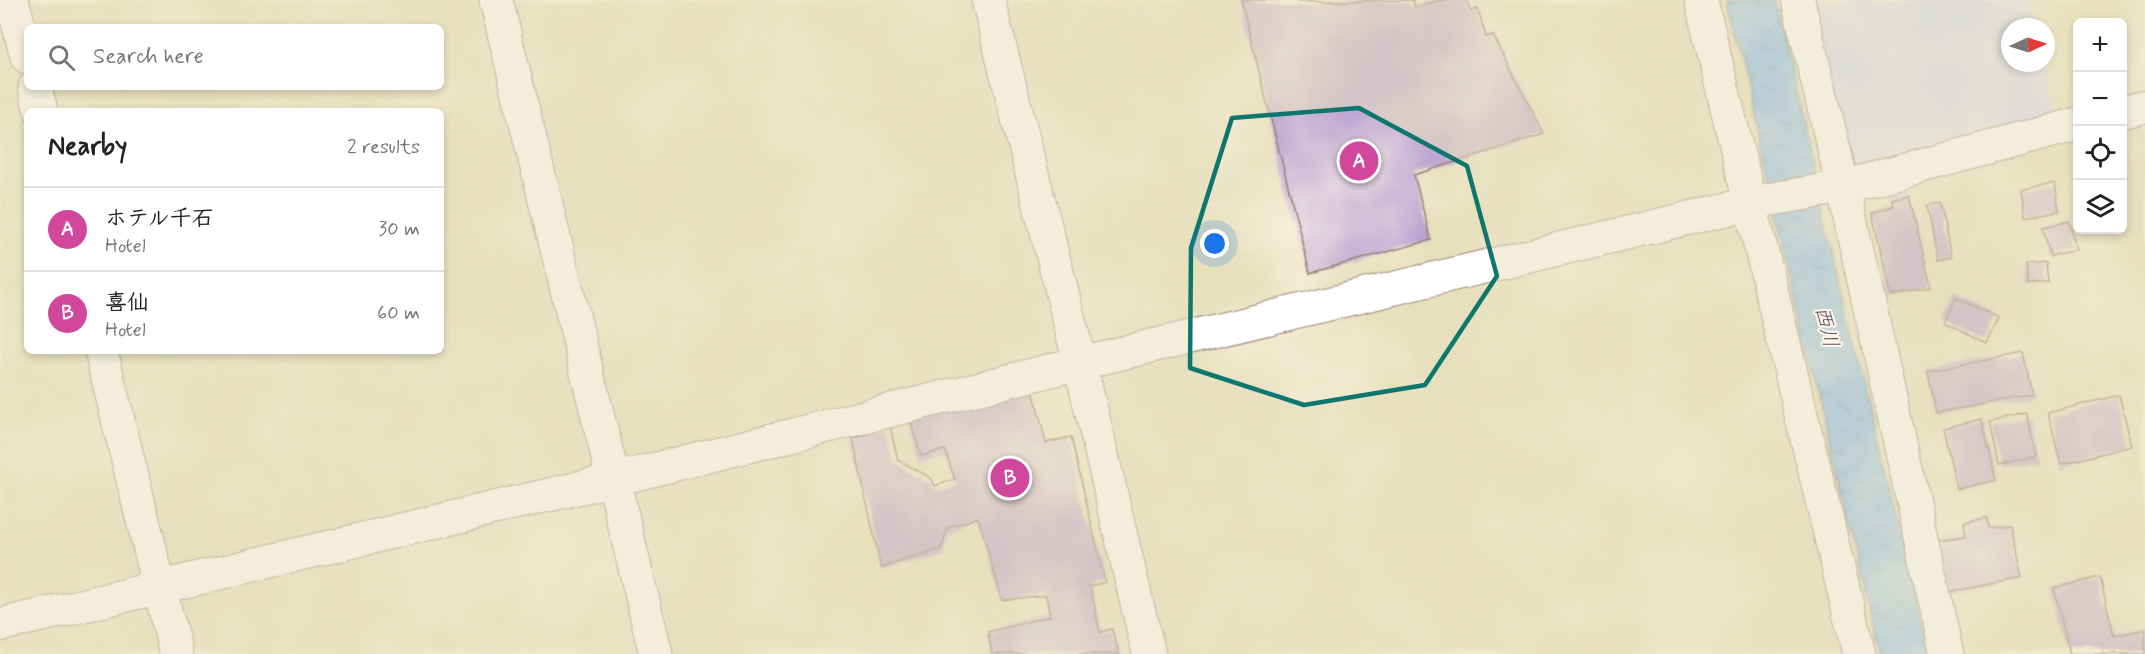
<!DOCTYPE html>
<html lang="en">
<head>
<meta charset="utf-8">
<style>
  :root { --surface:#fff; --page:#f2f2f2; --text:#222; --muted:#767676; --line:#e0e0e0; --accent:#c8321e }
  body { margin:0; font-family:Mynerve,"Klee One",sans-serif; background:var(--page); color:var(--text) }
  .controls { position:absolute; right:18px; top:18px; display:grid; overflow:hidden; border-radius:9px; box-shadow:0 3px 9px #0003 }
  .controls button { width:54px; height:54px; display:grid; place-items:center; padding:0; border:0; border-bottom:2px solid var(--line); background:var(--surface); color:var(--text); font:30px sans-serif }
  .compass { position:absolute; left:2001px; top:18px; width:54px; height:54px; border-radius:50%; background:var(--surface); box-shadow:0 3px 9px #0003; rotate:86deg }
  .you { position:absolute; left:1215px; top:244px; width:21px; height:21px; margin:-15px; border:4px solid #fff; border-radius:50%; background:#1a73e8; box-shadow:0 0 0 9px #1a73e833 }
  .badge { display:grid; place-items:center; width:39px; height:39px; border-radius:50%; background:var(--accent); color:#fff; font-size:20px; font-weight:700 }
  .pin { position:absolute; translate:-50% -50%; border:3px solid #fff; box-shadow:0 2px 6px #0006 }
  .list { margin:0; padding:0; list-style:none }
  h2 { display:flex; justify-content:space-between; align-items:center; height:78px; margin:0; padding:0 24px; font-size:26px }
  h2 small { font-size:20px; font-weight:400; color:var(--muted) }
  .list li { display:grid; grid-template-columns:39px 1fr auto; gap:18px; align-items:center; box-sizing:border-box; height:84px; padding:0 24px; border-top:2px solid var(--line) }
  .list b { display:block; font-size:22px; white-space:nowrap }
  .list p { margin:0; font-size:20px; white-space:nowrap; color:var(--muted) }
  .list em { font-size:20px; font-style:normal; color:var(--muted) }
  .icon { flex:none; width:33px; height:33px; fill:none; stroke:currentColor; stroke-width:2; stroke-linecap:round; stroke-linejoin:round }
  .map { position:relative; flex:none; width:2145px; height:654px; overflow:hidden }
  .search { position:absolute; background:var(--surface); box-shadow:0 3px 9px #0003; left:24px; top:24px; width:420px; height:66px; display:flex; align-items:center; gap:15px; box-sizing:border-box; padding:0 21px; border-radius:9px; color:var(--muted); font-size:22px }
  .panel { position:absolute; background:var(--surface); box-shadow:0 3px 9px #0003; left:24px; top:108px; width:420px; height:246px; border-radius:9px }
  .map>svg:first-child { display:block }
</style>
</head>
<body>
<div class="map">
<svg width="2145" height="654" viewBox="0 0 2145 654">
  <defs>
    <pattern id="water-ripples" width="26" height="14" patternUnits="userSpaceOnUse" patternTransform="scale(1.5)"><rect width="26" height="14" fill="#83b9f2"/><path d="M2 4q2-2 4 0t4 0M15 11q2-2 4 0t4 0" fill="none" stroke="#6d96c4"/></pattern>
  </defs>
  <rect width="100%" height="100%" fill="#fcf5e5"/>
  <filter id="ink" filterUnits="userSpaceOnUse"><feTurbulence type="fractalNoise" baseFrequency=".0167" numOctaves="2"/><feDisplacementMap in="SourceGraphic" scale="12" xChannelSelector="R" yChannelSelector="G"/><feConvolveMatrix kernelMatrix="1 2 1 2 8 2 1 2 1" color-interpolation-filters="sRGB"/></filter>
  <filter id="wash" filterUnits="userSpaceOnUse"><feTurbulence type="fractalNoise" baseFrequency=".008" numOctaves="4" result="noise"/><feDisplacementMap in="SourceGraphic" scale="24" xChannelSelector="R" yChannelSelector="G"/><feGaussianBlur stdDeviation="1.35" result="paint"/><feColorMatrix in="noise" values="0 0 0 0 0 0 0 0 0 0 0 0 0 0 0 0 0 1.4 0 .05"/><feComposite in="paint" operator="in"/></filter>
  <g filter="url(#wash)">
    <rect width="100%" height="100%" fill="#e7e0bd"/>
    <path fill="#d4d8f9" d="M 1804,0 L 2028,0 L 2035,27 L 2010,27 L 2010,63 L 2044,63 L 2057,114 L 1854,162 L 1841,153 Z"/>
    <path fill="url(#water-ripples)" stroke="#666c8e" stroke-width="1.5" d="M 1727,0 L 1774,0 L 1928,654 L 1880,654 Z"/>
    <g id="blocks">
      <path fill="#bba2d2" d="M 1241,0 L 1297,0 L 1298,2 L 1413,0 L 1415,7 L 1441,0 L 1467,0 L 1470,11 L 1478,9 L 1486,37 L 1493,35 L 1544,134 L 1414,175 L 1431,240 L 1310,273 Z
        M 2055,183 L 2059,211 L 2025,217 L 2021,189 Z
        M 1909,195 L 1931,287 L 1891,296 L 1872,213 L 1894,206 L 1892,199 Z
        M 1940,203 L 1951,257 L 1938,260 L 1927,205 Z
        M 2069,221 L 2076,250 L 2050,256 L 2043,227 Z
        M 2046,263 L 2048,283 L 2028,285 L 2026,265 Z
        M 1956,298 L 1999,318 L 1987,343 L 1945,322 Z
        M 2023,353 L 2032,395 L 1936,413 L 1928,371 Z
        M 1032,386 L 1046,443 L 1071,437 L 1105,582 L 1090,586 L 1100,632 L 1112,629 L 1119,654 L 992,654 L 988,632 L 1050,616 L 1046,595 L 1002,600 L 978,517 L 947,528 L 942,549 L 881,568 L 853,439 L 890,426 L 898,460 L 931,478 L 935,486 L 955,479 L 945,450 L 921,456 L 909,416 Z
        M 2119,395 L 2132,446 L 2061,464 L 2048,413 Z
        M 2027,414 L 2036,457 L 1999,465 L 1990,422 Z
        M 1982,419 L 1996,480 L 1957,489 L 1943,428 Z
        M 1987,518 L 1988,528 L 2010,525 L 2022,578 L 1949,592 L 1936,540 L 1966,536 L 1964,522 Z
        M 2100,577 L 2114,636 L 2145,629 L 2145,654 L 2070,654 L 2054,588 Z"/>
    </g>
  </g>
  <g filter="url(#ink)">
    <use href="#blocks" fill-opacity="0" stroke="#988074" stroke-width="1.5"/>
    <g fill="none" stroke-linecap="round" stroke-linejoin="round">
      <g stroke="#988074" stroke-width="35">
        <path id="minor" d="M 12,0 L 27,57
          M 496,0 L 656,654
          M 988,0 L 1080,363 L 1149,654
          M 1701,0 L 1859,654
          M 1798,0 L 1843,187 L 1947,654
          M 35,87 L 41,111
          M 2122,112 L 2145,106
          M 101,351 L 176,654
          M 0,625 L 612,480 L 1080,363 L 1761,201 L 1843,187 L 2078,124"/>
      </g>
      <use href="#minor" stroke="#fff" stroke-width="33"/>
    </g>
  </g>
  <path d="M0 0H2145V654H0ZM 1359,108 L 1467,166 L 1497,276 L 1425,385 L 1304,405 L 1190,368 L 1191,248 L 1232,118 Z" fill="#e7e0bd" fill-opacity=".55" fill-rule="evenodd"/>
  <path fill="none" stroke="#0f766e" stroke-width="4.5" stroke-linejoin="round" d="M 1359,108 L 1467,166 L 1497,276 L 1425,385 L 1304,405 L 1190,368 L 1191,248 L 1232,118 Z"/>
  <g text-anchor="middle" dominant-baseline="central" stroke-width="4.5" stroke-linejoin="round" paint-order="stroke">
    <g font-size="21" font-style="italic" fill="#5b4d67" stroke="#fcf5e5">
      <text transform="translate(1826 327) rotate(76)">西川</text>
    </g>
  </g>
</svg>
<div class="controls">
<button>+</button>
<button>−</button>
<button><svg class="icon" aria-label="locate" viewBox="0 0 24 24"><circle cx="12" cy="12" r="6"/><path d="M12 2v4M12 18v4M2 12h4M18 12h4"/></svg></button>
<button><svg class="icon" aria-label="layers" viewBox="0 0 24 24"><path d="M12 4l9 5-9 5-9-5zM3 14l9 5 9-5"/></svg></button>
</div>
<svg class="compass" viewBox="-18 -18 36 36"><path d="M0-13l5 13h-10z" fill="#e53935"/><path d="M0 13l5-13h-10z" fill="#767676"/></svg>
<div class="you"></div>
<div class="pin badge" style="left:1359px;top:161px;background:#d1479c">A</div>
<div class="pin badge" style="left:1010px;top:478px;background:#d1479c">B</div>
<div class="search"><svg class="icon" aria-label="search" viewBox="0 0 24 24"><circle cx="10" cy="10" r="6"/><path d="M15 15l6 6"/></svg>Search here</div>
<section class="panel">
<h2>Nearby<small>2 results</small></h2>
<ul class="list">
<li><span class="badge" style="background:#d1479c">A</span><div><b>ホテル千石</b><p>Hotel</p></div><em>30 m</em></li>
<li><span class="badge" style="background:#d1479c">B</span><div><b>喜仙</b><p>Hotel</p></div><em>60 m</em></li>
</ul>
</section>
</div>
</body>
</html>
